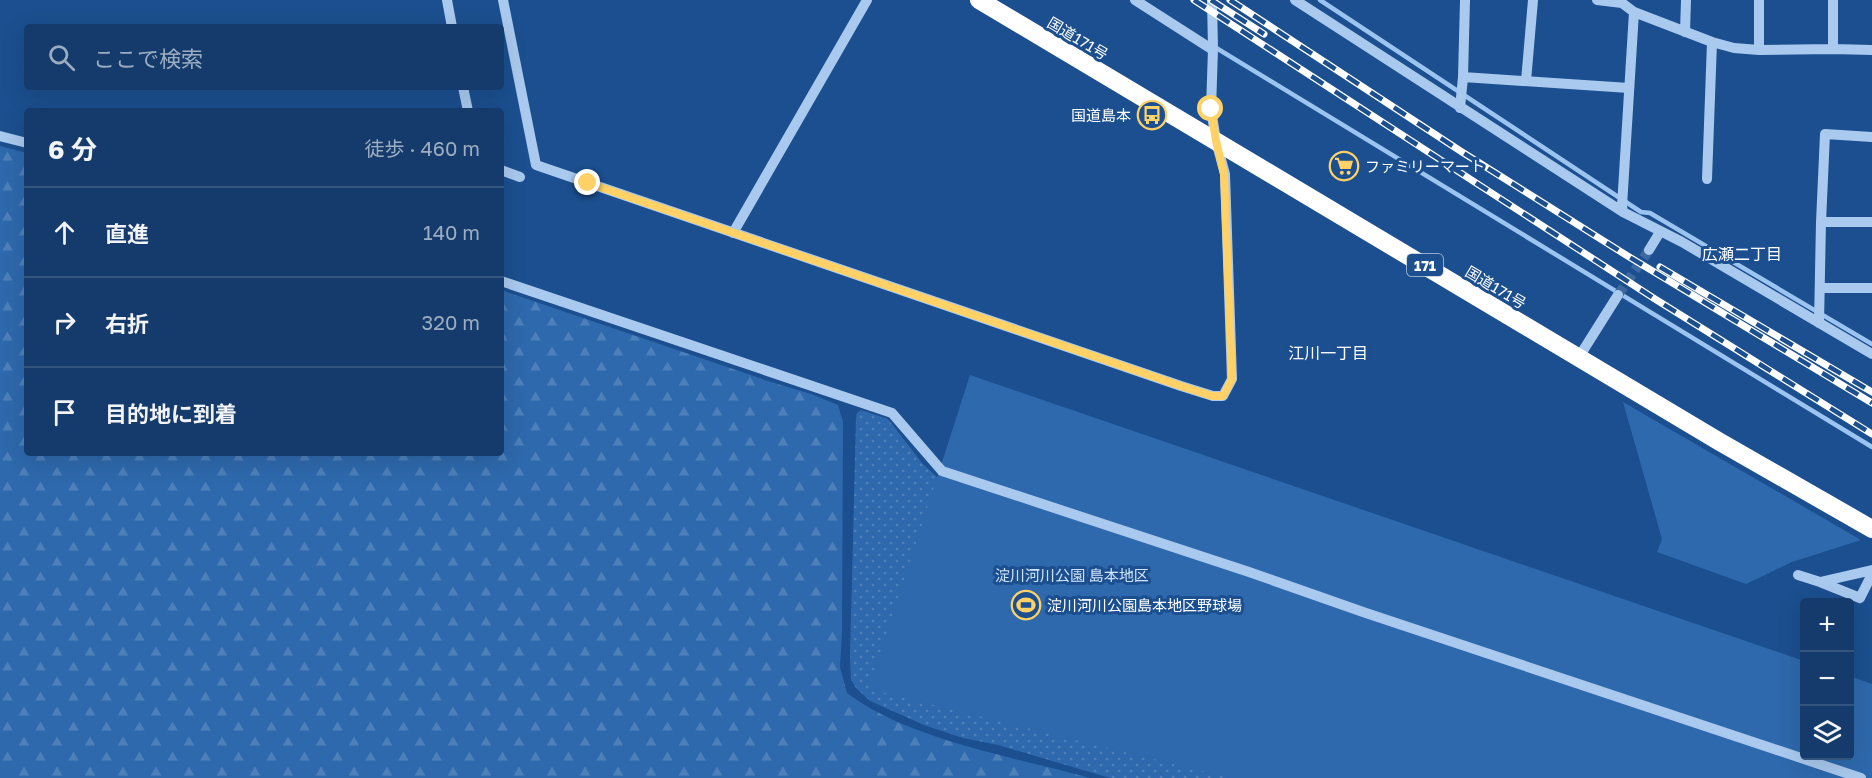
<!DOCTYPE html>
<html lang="ja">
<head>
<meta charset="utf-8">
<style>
  :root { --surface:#143b6b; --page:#1d4271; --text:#f1f3f6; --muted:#9dadc1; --line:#33557e }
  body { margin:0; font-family:"Golos Text","Noto Sans JP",sans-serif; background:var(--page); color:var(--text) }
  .controls { position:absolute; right:18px; bottom:18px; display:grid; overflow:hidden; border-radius:6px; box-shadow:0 6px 24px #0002 }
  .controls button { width:54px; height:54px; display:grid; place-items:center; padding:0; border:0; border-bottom:2px solid var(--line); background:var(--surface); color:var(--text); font:30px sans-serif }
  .stop { position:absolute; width:18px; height:18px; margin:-14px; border:4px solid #ffd166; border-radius:50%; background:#fff }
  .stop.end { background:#ffd166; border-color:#fff; box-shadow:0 2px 6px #0008 }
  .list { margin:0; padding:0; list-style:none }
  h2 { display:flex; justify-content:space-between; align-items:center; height:78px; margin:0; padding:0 24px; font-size:26px }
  h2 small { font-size:20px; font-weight:400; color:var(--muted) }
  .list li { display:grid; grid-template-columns:39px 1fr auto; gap:18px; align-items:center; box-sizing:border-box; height:90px; padding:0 24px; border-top:2px solid var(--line) }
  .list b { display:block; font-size:22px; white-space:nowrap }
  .list em { font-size:20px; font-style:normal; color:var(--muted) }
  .icon { flex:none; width:33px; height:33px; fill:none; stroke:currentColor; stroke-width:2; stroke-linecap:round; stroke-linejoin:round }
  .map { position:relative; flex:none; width:1872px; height:778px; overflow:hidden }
  .search { position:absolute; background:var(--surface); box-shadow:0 6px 24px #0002; left:24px; top:24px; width:480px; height:66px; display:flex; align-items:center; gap:15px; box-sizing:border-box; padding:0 21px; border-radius:6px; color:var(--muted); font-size:22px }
  .panel { position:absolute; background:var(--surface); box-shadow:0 6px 24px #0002; left:24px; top:108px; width:480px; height:348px; border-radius:6px }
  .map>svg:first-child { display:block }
</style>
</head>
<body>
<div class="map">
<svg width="1872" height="778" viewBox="0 0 1872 778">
  <defs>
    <pattern id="grass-dots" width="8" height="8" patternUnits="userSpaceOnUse" patternTransform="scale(1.5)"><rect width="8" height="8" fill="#2e69ad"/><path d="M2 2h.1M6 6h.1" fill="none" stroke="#4d80b9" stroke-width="1.8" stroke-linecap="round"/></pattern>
    <pattern id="forest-firs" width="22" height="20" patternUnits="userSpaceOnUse" patternTransform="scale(1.5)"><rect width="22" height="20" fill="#2e69ad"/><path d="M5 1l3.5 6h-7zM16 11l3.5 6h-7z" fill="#4d80b9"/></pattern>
  </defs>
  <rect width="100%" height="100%" fill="#1b4f8f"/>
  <path fill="url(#grass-dots)" d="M 861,410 L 888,419 L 922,463 L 1254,778 L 1110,778 L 998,745 L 963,738 L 924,725 L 870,701 L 856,688 L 851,680 L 850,656 L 856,418 L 857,413 Z"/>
  <path fill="url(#forest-firs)" d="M 0,146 L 27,153 L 27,453 L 501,453 L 501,290 L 771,382 L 811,394 L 838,405 L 843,422 L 842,632 L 840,667 L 847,693 C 909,740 1015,757 1090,778 L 0,778 Z"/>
  <path fill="#2e69ad" d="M 970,375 L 1804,661 L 1804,756 L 1850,756 L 1850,676 L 1872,684 L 1872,778 L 1230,778 L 869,689 Z
    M 1623,402 L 1861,540 L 1792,562 L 1746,584 L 1657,552 L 1662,539 Z"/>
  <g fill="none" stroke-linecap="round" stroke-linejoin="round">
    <path stroke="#9cc4f0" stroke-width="4.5" d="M 1320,0 L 1641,212 L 1650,213 L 1872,344
      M 1213,46 L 1872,447"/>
    <path stroke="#3d69a0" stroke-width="10" stroke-dasharray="10 5" stroke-linecap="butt" d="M 1618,295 L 1649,250"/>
    <path stroke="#a9c9ee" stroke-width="10" d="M 447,0 L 452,27
      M 503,0 L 536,165 L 1181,386 L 1213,396 L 1223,396 L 1232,379 L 1225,174 L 1216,141 L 1211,109 L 1213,49 L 1212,0
      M 1135,0 L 1213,50
      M 1295,0 L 1623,212 L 1682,242 L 1872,354
      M 1597,0 L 1622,3 L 1634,12 L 1712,42 L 1734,48 L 1759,50 L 1833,49 L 1872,50
      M 1685,32 L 1686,0
      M 1833,49 L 1833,0
      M 1759,50 L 1759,0
      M 1463,77 L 1629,88
      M 1526,81 L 1533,0
      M 463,87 L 468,111
      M 1460,108 L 1463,77 L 1465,0
      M 0,136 L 27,143
      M 501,170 L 520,177
      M 1707,179 L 1712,42
      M 1623,212 L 1622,206 L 1634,12
      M 1821,222 L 1872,222
      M 733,233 L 867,0
      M 1649,250 L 1660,232
      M 501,281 L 892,413 L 942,471 L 1249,572 L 1363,612 L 1861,778
      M 1820,288 L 1872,288
      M 1819,323 L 1821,222 L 1825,134 L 1872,137
      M 1579,357 L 1618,295
      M 1872,570 L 1820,582 L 1860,598 L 1872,574
      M 1798,575 L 1820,582"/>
    <path stroke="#fff" stroke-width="18" d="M 979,0 L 1720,442 L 1872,529"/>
    <g stroke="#fff" stroke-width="7">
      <path id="rail" d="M 1194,0 L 1655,299 L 1872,434
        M 1211,0 L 1264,34
        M 1230,0 L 1462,152 L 1626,255 L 1872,403
        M 1660,267 L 1872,392"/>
    </g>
    <use href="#rail" stroke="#1b4f8f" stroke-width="4.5" stroke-dasharray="14" stroke-linecap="butt"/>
  </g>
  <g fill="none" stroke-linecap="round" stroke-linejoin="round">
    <path stroke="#ffd166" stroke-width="8" d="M 588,183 L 1181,386 L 1212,396 L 1223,396 L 1232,379 L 1224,174 L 1216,141 L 1211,109"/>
  </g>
  <defs>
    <g id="bus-ring" transform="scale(1.5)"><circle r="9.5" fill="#1b4f8f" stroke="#ffd166" stroke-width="1.5"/><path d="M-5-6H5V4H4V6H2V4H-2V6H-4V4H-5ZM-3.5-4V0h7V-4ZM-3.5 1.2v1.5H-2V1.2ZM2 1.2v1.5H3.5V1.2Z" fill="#ffd166"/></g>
    <g id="supermarket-ring" transform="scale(1.5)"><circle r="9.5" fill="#1b4f8f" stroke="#ffd166" stroke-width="1.5"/><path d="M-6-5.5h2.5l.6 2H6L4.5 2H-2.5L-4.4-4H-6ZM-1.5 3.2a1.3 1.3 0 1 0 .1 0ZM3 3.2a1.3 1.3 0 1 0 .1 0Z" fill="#ffd166"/></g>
    <g id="stadium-ring" transform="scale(1.5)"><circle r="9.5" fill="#1b4f8f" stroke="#ffd166" stroke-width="1.5"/><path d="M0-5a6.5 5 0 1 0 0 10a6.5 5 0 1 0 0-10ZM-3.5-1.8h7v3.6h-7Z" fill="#ffd166"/></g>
  </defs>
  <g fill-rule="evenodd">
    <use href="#bus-ring" x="1152" y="115"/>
    <use href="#supermarket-ring" x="1344" y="166"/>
    <use href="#stadium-ring" x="1026" y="605"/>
  </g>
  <g text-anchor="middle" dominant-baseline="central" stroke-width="6" stroke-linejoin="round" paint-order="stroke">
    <rect fill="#1b4f8f" stroke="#bbcadd" stroke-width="1.5" x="1407" y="254" width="36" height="22" rx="4.5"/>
    <g font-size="14" font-weight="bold" fill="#fff">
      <text x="1425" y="265">171</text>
    </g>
    <g font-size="15" fill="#fff" stroke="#1b4f8f">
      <text transform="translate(1078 38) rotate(31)">国道171号</text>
      <text transform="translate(1496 287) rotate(31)">国道171号</text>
    </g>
    <g font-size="15" fill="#fff" stroke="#1b4f8f" text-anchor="start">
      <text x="1131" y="115" text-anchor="end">国道島本</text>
      <text x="1365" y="166">ファミリーマート</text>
      <text x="1047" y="605">淀川河川公園島本地区野球場</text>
    </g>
    <g font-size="15" fill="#cfe3fa" stroke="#1b4f8f">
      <text x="1072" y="575">淀川河川公園 島本地区</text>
    </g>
    <g font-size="16" fill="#fff" stroke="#1b4f8f">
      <text x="1742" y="254">広瀬二丁目</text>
      <text x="1328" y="353">江川一丁目</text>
    </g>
  </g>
</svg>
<div class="controls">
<button>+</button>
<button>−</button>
<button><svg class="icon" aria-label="layers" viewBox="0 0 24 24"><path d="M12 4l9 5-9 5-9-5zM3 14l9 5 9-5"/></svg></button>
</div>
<div class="stop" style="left:1211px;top:109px"></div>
<div class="stop end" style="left:588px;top:183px"></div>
<div class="search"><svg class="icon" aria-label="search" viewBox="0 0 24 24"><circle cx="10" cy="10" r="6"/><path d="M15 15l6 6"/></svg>ここで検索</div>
<section class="panel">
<h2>6 分<small>徒歩 · 460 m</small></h2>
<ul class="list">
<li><svg class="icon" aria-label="ahead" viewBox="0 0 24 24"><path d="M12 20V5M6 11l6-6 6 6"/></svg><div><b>直進</b></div><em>140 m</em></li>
<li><svg class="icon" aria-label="right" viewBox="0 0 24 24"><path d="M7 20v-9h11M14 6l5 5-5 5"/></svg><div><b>右折</b></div><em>320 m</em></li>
<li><svg class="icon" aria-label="arrive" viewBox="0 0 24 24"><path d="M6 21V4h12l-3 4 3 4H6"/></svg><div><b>目的地に到着</b></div></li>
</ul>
</section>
</div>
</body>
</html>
